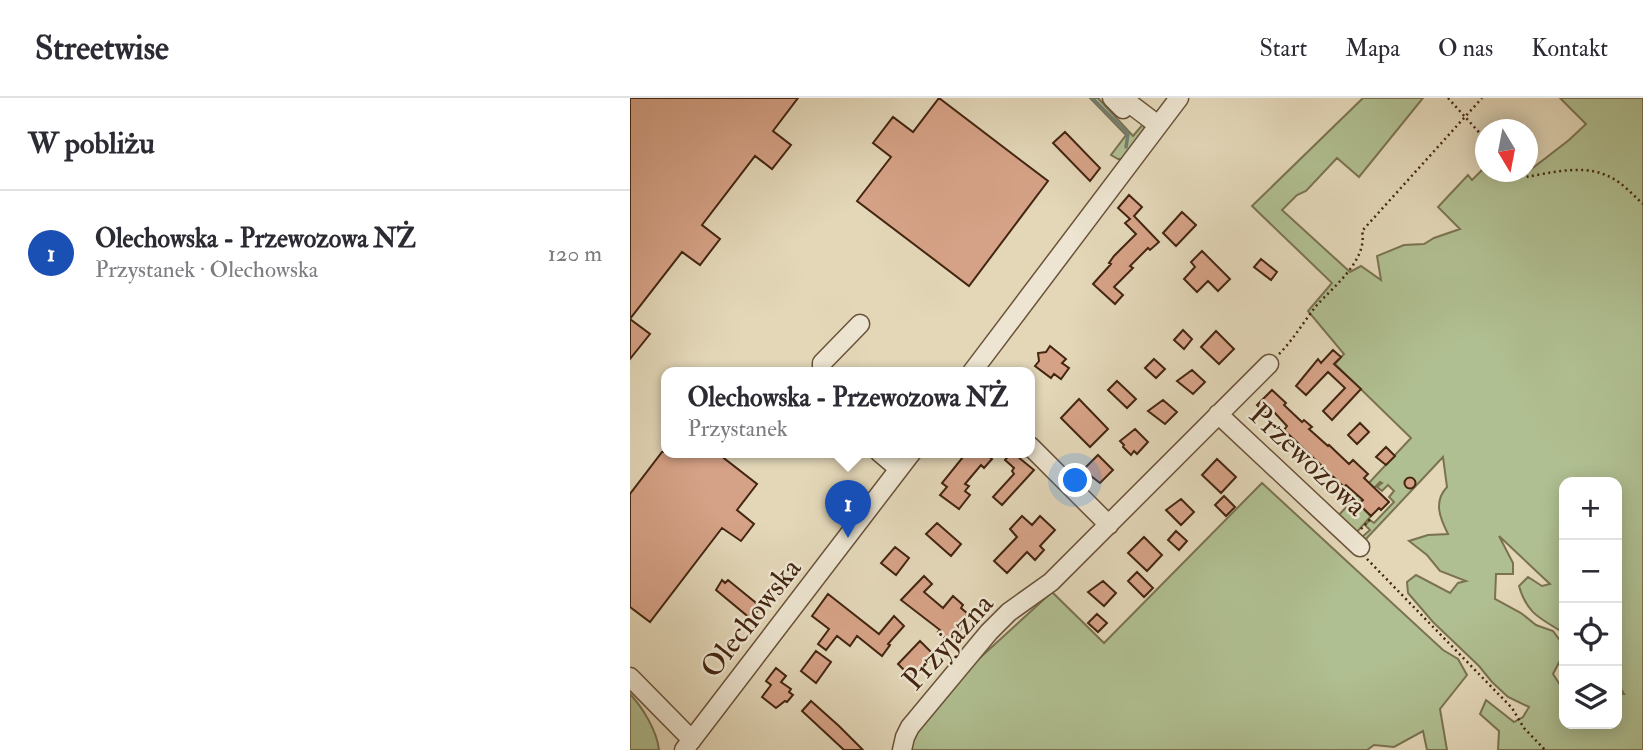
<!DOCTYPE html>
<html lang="pl">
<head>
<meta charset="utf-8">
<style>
  :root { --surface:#fff; --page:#f7f7f7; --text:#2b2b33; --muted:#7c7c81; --line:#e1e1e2; --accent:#8f2418 }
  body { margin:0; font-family:"IM FELL Double Pica",serif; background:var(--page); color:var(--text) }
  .controls { position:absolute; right:21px; bottom:21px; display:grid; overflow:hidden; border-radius:14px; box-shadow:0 4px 18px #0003 }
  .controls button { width:63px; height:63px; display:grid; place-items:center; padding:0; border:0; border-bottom:2px solid var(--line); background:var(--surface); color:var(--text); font:35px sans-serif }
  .compass { position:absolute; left:845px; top:21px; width:63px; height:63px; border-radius:50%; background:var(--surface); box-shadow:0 4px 18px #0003; rotate:170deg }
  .you { position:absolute; left:446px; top:383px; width:24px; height:24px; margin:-18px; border:5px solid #fff; border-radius:50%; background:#1a73e8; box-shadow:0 0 0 10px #1a73e833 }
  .badge { display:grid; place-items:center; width:46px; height:46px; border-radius:50%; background:var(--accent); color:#fff; font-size:23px; font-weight:700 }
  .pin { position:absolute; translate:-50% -58px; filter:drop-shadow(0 2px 4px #0008) }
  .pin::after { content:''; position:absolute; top:37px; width:24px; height:21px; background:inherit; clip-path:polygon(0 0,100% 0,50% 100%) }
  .popup { position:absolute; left:31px; top:269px; width:374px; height:91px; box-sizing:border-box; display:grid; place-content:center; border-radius:14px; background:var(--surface); filter:drop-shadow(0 2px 5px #0005); font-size:23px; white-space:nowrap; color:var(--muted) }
  .popup b { font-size:26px; color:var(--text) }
  .popup::after { content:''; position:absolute; left:50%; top:100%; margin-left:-14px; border:14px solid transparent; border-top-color:var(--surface) }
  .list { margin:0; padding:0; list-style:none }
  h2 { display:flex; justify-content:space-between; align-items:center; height:91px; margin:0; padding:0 28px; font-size:30px }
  h2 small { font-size:23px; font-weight:400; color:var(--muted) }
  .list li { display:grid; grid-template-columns:46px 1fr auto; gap:21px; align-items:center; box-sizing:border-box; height:126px; padding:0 28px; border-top:2px solid var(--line) }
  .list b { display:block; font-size:26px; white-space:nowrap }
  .list p { margin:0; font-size:23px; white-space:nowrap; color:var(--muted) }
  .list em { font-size:23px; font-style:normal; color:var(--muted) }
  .icon { flex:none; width:38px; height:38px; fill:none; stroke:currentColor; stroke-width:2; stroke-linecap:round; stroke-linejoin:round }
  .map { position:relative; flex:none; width:1013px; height:652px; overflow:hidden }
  header { display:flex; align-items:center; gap:42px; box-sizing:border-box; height:98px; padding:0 35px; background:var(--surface); border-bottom:2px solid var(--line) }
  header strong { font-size:33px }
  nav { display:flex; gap:38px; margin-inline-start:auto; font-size:24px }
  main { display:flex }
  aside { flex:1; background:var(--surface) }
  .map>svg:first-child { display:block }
</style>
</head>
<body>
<header>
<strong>Streetwise</strong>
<nav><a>Start</a><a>Mapa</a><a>O nas</a><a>Kontakt</a></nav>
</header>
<main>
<aside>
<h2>W pobliżu<small></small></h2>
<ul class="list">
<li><span class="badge" style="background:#1a4fb4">1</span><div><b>Olechowska - Przewozowa NŻ</b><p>Przystanek · Olechowska</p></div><em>120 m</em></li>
</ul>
</aside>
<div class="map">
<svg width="1013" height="652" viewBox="0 0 1013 652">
  <rect width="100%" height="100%" fill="#e3d7b8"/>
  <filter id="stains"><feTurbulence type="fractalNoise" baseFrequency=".00286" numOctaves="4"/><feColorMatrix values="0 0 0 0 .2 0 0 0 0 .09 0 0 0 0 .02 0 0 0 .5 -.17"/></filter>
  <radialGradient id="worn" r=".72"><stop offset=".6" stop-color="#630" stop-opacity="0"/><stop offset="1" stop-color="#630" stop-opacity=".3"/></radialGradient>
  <path fill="#b0bf91" stroke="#7a7250" stroke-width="2" fill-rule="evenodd" d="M 460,0 L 468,0 L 503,38 L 514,25 L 514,34 L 496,61 L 488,61 L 481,57 L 496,37 Z
    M 733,0 L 793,0 L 729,79 L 707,60 L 676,93 L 667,97 L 652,112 L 720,174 L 731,168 L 751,182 L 747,158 L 774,147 L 794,146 L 804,140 L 830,131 L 808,109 L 838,77 L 842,82 L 852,72 L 856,75 L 882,74 L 891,79 L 939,42 L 956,26 L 930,0 L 1013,0 L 1013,652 L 868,652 L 869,633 L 850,616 L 856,602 L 884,624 L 893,619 L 899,609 L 878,599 L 862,584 L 849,568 L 803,524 L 778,495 L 777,484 L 786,477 L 820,495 L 828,485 L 836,483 L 810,473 L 797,457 L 779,443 L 798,437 L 818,436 C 810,420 803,404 817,389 L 813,359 L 735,442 L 732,439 L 740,432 L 735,427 L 740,422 L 744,425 L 764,404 L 759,399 L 764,393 L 758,387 L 752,393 L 747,389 L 752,385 L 750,384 L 728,406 L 741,418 L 727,434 L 706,420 L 781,340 L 705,266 L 714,256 L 678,213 L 702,185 L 622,108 ZM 934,384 L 987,384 L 987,584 L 994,596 L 987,596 L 987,626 L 934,626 L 934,593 L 923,576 L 934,555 L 934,548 L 923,533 L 906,527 L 891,515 L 865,501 L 866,476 L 883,476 L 883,465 L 869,438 L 920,486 L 912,488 L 898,479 L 889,488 C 897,516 910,520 934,535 Z
    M 632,385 L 813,552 L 828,561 L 837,577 L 810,611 L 817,652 L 797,652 L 793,633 L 764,649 L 744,647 L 737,652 L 276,652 L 277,644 L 330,578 L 422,494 L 474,545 Z
    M 0,596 C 13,610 27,633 29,652 L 0,652 Z"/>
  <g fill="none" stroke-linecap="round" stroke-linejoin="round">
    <path stroke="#747e72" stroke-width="3.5" d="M 462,0 L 498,36 L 496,49"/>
  </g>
  <path fill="#d6a287" stroke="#432510" stroke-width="2" d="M 0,0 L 168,0 L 143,33 L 161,47 L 142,71 L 125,58 L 72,127 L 90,141 L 70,167 L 52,154 L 0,221 L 20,236 L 0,261 Z
    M 309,0 L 418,83 L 339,188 L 227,103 L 261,59 L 243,45 L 263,19 L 283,34 Z
    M 435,34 L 470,70 L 460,83 L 423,45 Z
    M 499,97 L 512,109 L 504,118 L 529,144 L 520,152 L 518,150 L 500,168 L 503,170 L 484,189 L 493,197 L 485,206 L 463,186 L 481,166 L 479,165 L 484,158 L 506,136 L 495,125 L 500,121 L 488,110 Z
    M 552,114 L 566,127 L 546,148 L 533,135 Z
    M 572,153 L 600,181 L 588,193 L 578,183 L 567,194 L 554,181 L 565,169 L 561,164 Z
    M 631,161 L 647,174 L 641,182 L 624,169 Z
    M 553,232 L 562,241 L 554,251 L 544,242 Z
    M 586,233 L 604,251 L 589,266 L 571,249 Z
    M 420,248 L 436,261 L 432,265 L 439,270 L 431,281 L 424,276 L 421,280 L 405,268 L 409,263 L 408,255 L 416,254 Z
    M 703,252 L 711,259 L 704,266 L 731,291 L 702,322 L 693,313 L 715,290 L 698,274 L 676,297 L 666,288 L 688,261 L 691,265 Z
    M 524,261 L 535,271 L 526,280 L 515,270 Z
    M 562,272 L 575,284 L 563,296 L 547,283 Z
    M 487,283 L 506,301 L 497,310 L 478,292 Z
    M 642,292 L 656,305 L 654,307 L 672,324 L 674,322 L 682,329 L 679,331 L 698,348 L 699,347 L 719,366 L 723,362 L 738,376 L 734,380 L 759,404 L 751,412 L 749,410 L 741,418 L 729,406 L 733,402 L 716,387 L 714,389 L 654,332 L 657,328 L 644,314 L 639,319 L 627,307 Z
    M 449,301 L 478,331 L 460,349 L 431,320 Z
    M 533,302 L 547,314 L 535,326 L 518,313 Z
    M 730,325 L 739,334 L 727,346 L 718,337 Z
    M 505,331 L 518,344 L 507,356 L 504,353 L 501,357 L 493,349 L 494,347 L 490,343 Z
    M 756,349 L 765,358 L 756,367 L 746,359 Z
    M 32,354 L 86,354 L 127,386 L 107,412 L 124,426 L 111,443 L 92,430 L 20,524 L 0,509 L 0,396 Z
    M 337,354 L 354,354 L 362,361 L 354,370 L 351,367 L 335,386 L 339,388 L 335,393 L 340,397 L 329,411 L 310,397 L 317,389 L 312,385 Z
    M 382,354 L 404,372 L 372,407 L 363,399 L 384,376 L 382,373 L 384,370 L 375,362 Z
    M 468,357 L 483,372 L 470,385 L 453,372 Z
    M 587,361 L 606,379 L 591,395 L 572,377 Z
    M774.5 385a5.5 5.5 0 1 1 11 0a5.5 5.5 0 1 1-11 0Z
    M 594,398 L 605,409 L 596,418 L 585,407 Z
    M 551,401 L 564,414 L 551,427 L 536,412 Z
    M 392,418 L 402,427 L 410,418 L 425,432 L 410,448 L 414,452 L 405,462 L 397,454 L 377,475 L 364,463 L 387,439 L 380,431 Z
    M 307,425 L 331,446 L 321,458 L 296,436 Z
    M 546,433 L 557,443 L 549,452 L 538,442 Z
    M 514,439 L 532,457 L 517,473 L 498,455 Z
    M 265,449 L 279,460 L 266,477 L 251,465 Z
    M 507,474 L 523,490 L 514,499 L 498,483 Z
    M 294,478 L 302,486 L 294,494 L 313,510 L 323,498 L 333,507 L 331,510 L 338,516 L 330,526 L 333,528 L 320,544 L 308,534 L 310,532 L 271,502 Z
    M 92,482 L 95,485 L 98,482 L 131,509 L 121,521 L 86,492 Z
    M 473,483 L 486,495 L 474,508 L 458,494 Z
    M 198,496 L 249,536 L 264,518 L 274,528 L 258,546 L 260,547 L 252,558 L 227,538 L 220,548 L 207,538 L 196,552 L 188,546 L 199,531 L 182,518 Z
    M 467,516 L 477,525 L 468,534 L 458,525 Z
    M 290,543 L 305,558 L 283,581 L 268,566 Z
    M 186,553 L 201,564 L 186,585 L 171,573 Z
    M 146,570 L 156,578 L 151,584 L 161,591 L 159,594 L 163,597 L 157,604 L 155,603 L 146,610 L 132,599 L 141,587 L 136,583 Z
    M 181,603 L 209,628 L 233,652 L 214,652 L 172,613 Z"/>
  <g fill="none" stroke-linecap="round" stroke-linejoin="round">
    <g stroke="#6b523a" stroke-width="21">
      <path id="minor" d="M 482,0 L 493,11 L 499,5 L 528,27
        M 192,274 L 192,265 L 230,226
        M 342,274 L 549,0
        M 588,316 L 730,449
        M 400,348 L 479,427
        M 249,354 L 269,371
        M 0,579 L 62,642
        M 54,652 L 282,354
        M 272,652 L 275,639 L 280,629 L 359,534 L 379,514 L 421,484 L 639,266"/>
    </g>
    <path stroke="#432510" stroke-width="2.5" stroke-dasharray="2 3.5" stroke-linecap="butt" d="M 818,0 L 856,42
      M 887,74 L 896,79 C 919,75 950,67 973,76 C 989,81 1001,95 1013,106
      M 649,256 C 664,241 674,223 687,207 C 704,188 738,162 732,133 L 852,0
      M 731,431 L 742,419
      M 737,461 L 882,610 L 894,630 L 915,652"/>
    <use href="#minor" stroke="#ede5d1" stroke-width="18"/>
  </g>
  <g text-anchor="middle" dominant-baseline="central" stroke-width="5" stroke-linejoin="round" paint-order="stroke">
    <g font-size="30" fill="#432510" stroke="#ede5d1">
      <text transform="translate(678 362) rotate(43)">Przewozowa</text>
      <text transform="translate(121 520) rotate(-52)">Olechowska</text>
      <text transform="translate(318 544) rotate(-48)">Przyjazna</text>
    </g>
  </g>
  <rect width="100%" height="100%" filter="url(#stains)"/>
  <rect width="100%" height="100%" fill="url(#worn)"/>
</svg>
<div class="controls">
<button>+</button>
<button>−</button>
<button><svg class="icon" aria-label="locate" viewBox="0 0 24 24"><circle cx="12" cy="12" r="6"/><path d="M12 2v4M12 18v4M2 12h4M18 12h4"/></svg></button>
<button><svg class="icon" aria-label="layers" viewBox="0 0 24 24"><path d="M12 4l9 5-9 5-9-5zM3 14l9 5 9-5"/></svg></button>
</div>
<svg class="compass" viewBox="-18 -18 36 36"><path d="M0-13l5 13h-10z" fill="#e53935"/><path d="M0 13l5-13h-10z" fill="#7c7c81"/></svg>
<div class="you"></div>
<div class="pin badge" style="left:218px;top:440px;background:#1a4fb4">1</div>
<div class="popup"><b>Olechowska - Przewozowa NŻ</b>Przystanek</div>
</div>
</main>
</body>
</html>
